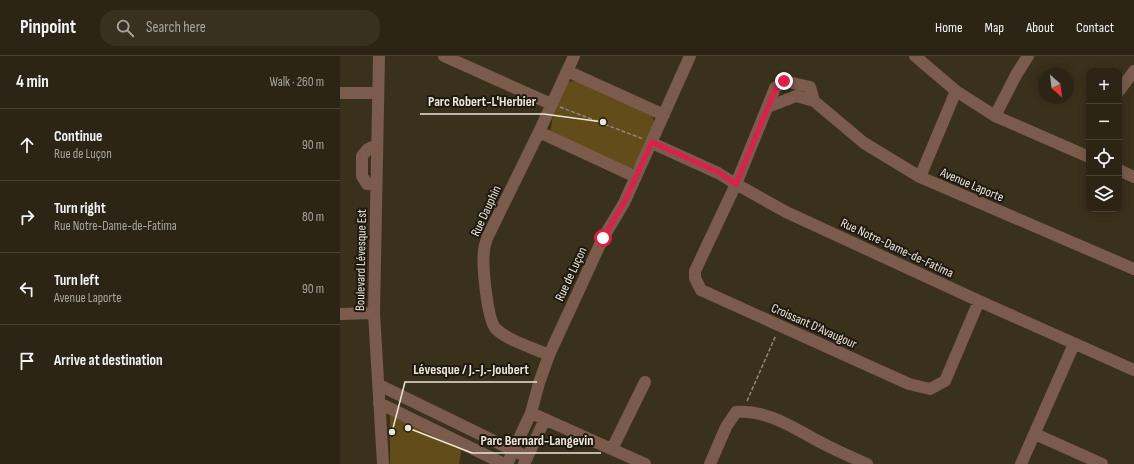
<!DOCTYPE html>
<html lang="en">
<head>
<meta charset="utf-8">
<style>
  :root { --surface:#2c2515; --page:#383122; --text:#f1f3f6; --muted:#a6a5a0; --line:#484234 }
  body { margin:0; font-family:"Sofia Sans Condensed",sans-serif; background:var(--page); color:var(--text) }
  .controls { position:absolute; right:12px; top:12px; display:grid; overflow:hidden; border-radius:8px; box-shadow:0 2px 10px #0003 }
  .controls button { width:36px; height:36px; display:grid; place-items:center; padding:0; border:0; border-bottom:1px solid var(--line); background:var(--surface); color:var(--text); font:20px sans-serif }
  .compass { position:absolute; left:698px; top:12px; width:36px; height:36px; border-radius:50%; background:var(--surface); box-shadow:0 2px 10px #0003; rotate:152deg }
  .stop { position:absolute; width:12px; height:12px; margin:-9px; border:3px solid #e11d48; border-radius:50%; background:#fff }
  .stop.end { background:#e11d48; border-color:#fff; box-shadow:0 1px 4px #0008 }
  .list { margin:0; padding:0; list-style:none }
  h2 { display:flex; justify-content:space-between; align-items:center; height:52px; margin:0; padding:0 16px; font-size:17px }
  h2 small { font-size:13px; font-weight:400; color:var(--muted) }
  .list li { display:grid; grid-template-columns:26px 1fr auto; gap:12px; align-items:center; box-sizing:border-box; height:72px; padding:0 16px; border-top:1px solid var(--line) }
  .list b { display:block; font-size:15px; white-space:nowrap }
  .list p { margin:0; font-size:13px; white-space:nowrap; color:var(--muted) }
  .list em { font-size:13px; font-style:normal; color:var(--muted) }
  .icon { flex:none; width:22px; height:22px; fill:none; stroke:currentColor; stroke-width:2; stroke-linecap:round; stroke-linejoin:round }
  .map { position:relative; flex:none; width:794px; height:408px; overflow:hidden }
  header { display:flex; align-items:center; gap:24px; box-sizing:border-box; height:56px; padding:0 20px; background:var(--surface); border-bottom:1px solid var(--line) }
  header strong { font-size:19px }
  nav { display:flex; gap:22px; margin-inline-start:auto; font-size:14px }
  .search { width:280px; height:36px; background:var(--page); display:flex; align-items:center; gap:10px; box-sizing:border-box; padding:0 14px; border-radius:16px; color:var(--muted); font-size:15px }
  main { display:flex }
  aside { flex:1; background:var(--surface) }
  .map>svg:first-child { display:block }
</style>
</head>
<body>
<header>
<strong>Pinpoint</strong>
<div class="search"><svg class="icon" aria-label="search" viewBox="0 0 24 24"><circle cx="10" cy="10" r="6"/><path d="M15 15l6 6"/></svg>Search here</div>
<nav><a>Home</a><a>Map</a><a>About</a><a>Contact</a></nav>
</header>
<main>
<aside>
<h2>4 min<small>Walk · 260 m</small></h2>
<ul class="list">
<li><svg class="icon" aria-label="ahead" viewBox="0 0 24 24"><path d="M12 20V5M6 11l6-6 6 6"/></svg><div><b>Continue</b><p>Rue de Luçon</p></div><em>90 m</em></li>
<li><svg class="icon" aria-label="right" viewBox="0 0 24 24"><path d="M7 20v-9h11M14 6l5 5-5 5"/></svg><div><b>Turn right</b><p>Rue Notre-Dame-de-Fatima</p></div><em>80 m</em></li>
<li><svg class="icon" aria-label="left" viewBox="0 0 24 24"><path d="M17 20v-9H6M10 6l-5 5 5 5"/></svg><div><b>Turn left</b><p>Avenue Laporte</p></div><em>90 m</em></li>
<li><svg class="icon" aria-label="arrive" viewBox="0 0 24 24"><path d="M6 21V4h12l-3 4 3 4H6"/></svg><div><b>Arrive at destination</b></div></li>
</ul>
</aside>
<div class="map">
<svg width="794" height="408" viewBox="0 0 794 408">
  <rect width="100%" height="100%" fill="#3a311c"/>
  <path fill="#614c1a" d="M 241,24 L 312,59 L 317,73 L 298,109 L 288,114 L 210,78 L 214,53 L 227,26 Z
    M 50,353 L 122,391 L 119,408 L 50,408 Z"/>
  <g fill="none" stroke-linecap="round" stroke-linejoin="round">
    <path stroke="#8f8877" stroke-width="1.5" stroke-dasharray="4 2" stroke-linecap="butt" d="M 220,51 L 303,83
      M 407,345 L 436,279"/>
    <path stroke="#7b5b4b" stroke-width="12" d="M 39,0 L 34,257 L 43,408
      M 104,0 L 211,48
      M 575,0 L 616,35 L 655,60 L 749,101
      M 227,15 L 324,59
      M 779,35 L 794,15
      M 0,37 L 38,37
      M 474,45 L 470,31 L 444,25 L 435,32 L 396,128 L 355,215 L 355,222 L 361,234 L 569,328 L 590,333 L 605,325 L 639,245
      M 428,51 L 456,40 L 474,45 L 524,87 L 580,121 L 794,213
      M 655,60 L 676,19 L 688,0
      M 199,76 L 296,121
      M 312,87 L 378,117 L 396,128 L 446,156 L 639,245 L 794,314
      M 779,114 L 794,121
      M 580,121 L 616,35
      M 36,129 L 27,128 L 22,120 L 22,100 L 28,93 L 37,89
      M 0,258 L 34,257
      M 209,299 C 193,292 169,285 156,273 C 147,264 142,208 144,195 C 144,191 146,186 147,182 L 199,76 L 234,0
      M 39,329 L 187,401
      M 39,347 L 164,408
      M 191,357 L 305,408
      M 695,378 L 762,408
      M 272,393 L 305,326
      M 167,408 L 191,357 L 199,327 L 209,299 L 263,182 L 284,147 L 350,0
      M 184,408 L 205,363
      M 370,408 L 386,371 L 396,356 C 426,353 454,372 480,386 C 495,394 511,401 527,408
      M 681,408 L 734,288"/>
  </g>
  <g fill="none" stroke-linecap="round" stroke-linejoin="round">
    <path stroke="#e11d48" stroke-width="5" d="M 263,182 L 284,147 L 312,86 L 378,116 L 396,128 L 436,32 L 444,25"/>
  </g>
  <g text-anchor="middle" dominant-baseline="central" stroke-width="4" stroke-linejoin="round" paint-order="stroke">
    <g font-size="13" fill="#ece6d9" stroke="#1e1910">
      <text transform="translate(632 129) rotate(23)">Avenue Laporte</text>
      <text transform="translate(146 155) rotate(-65)">Rue Dauphin</text>
      <text transform="translate(557 192) rotate(25)">Rue Notre-Dame-de-Fatima</text>
      <text transform="translate(21 204) rotate(-89)">Boulevard Lévesque Est</text>
      <text transform="translate(231 218) rotate(-65)">Rue de Luçon</text>
      <text transform="translate(474 270) rotate(24)">Croissant D'Avaugour</text>
    </g>
  </g>
  <path fill="none" stroke="#ece6d9" stroke-width="1.5" d="M263 66L204 58H80M52 376L65 326H197M68 372L132 397H261"/>
  <g fill="#ece6d9" stroke="#1e1910" stroke-width="1.5">
    <circle cx="263" cy="66" r="4"/>
    <circle cx="52" cy="376" r="4"/>
    <circle cx="68" cy="372" r="4"/>
  </g>
  <g font-size="14" text-anchor="middle" font-weight="bold" fill="#ece6d9" stroke="#1e1910" stroke-width="4" stroke-linejoin="round" paint-order="stroke">
    <text x="142" y="50">Parc Robert-L'Herbier</text>
    <text x="131" y="318">Lévesque / J.-J.-Joubert</text>
    <text x="197" y="389">Parc Bernard-Langevin</text>
  </g>
</svg>
<div class="controls">
<button>+</button>
<button>−</button>
<button><svg class="icon" aria-label="locate" viewBox="0 0 24 24"><circle cx="12" cy="12" r="6"/><path d="M12 2v4M12 18v4M2 12h4M18 12h4"/></svg></button>
<button><svg class="icon" aria-label="layers" viewBox="0 0 24 24"><path d="M12 4l9 5-9 5-9-5zM3 14l9 5 9-5"/></svg></button>
</div>
<svg class="compass" viewBox="-18 -18 36 36"><path d="M0-13l5 13h-10z" fill="#e53935"/><path d="M0 13l5-13h-10z" fill="#a6a5a0"/></svg>
<div class="stop" style="left:263px;top:182px"></div>
<div class="stop end" style="left:444px;top:25px"></div>
</div>
</main>
</body>
</html>
